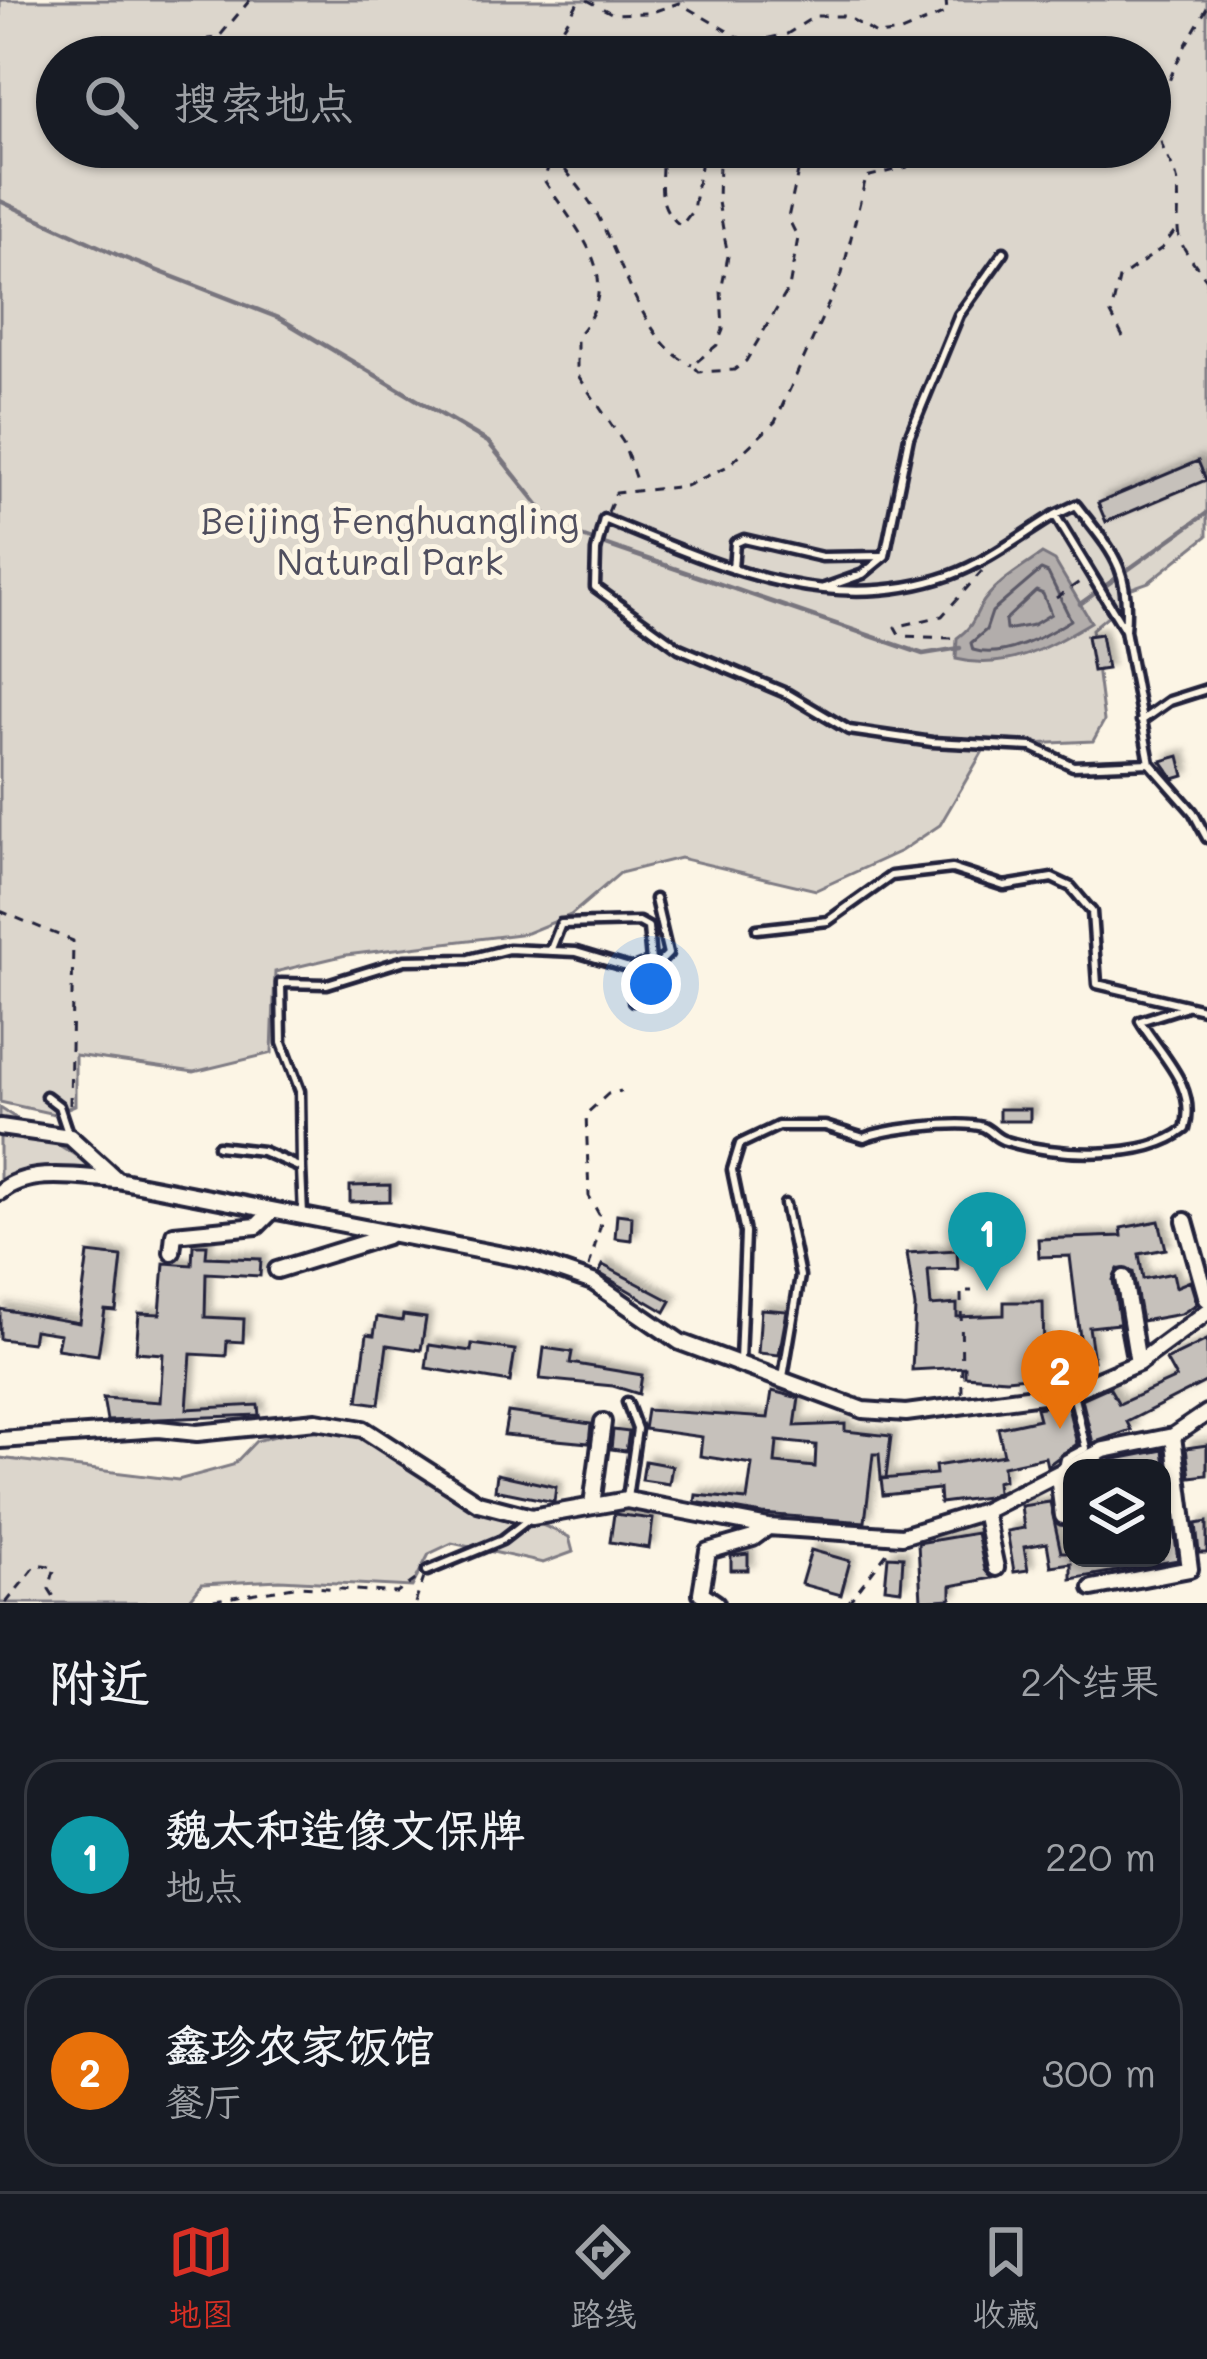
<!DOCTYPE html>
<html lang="zh">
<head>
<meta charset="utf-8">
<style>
  :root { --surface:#171b24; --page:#20242c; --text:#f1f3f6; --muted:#9ea1a6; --line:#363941; --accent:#d93025 }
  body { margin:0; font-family:Mali,"LXGW WenKai TC",sans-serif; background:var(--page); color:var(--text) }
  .controls { position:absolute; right:36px; bottom:36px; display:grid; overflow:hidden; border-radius:24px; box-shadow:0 3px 9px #0004 }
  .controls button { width:108px; height:108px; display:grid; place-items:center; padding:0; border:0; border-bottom:3px solid var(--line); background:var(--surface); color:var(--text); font:60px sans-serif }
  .you { position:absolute; left:651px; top:984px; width:42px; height:42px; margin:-30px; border:9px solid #fff; border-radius:50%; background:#1a73e8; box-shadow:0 0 0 18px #1a73e833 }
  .badge { display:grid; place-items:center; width:78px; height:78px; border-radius:50%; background:var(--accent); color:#fff; font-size:39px; font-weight:700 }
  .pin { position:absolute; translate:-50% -99px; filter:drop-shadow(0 3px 6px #0008) }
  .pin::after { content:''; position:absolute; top:63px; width:42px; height:36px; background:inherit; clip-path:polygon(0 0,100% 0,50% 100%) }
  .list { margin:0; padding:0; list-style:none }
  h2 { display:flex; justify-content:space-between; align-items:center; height:156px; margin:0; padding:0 48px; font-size:51px }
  h2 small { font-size:39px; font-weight:400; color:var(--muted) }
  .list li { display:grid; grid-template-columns:78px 1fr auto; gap:36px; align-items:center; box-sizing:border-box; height:192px; margin:0 24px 24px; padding:0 24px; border:3px solid var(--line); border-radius:36px }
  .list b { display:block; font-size:45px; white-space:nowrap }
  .list p { margin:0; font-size:39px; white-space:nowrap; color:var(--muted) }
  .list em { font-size:39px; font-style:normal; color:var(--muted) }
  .icon { flex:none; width:66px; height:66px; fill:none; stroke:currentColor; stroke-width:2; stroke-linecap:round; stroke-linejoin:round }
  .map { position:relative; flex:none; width:1207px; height:1603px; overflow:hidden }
  .search { position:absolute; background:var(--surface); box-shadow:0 3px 9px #0004; left:36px; right:36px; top:36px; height:132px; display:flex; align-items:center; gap:30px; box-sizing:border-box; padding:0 42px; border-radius:66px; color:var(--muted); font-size:45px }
  .sheet { height:588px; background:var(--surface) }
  nav { display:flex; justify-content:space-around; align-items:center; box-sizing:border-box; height:168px; border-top:3px solid var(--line); background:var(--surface); font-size:33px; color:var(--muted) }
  nav a { display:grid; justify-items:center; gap:6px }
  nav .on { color:var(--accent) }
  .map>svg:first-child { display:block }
</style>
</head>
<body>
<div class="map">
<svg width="1207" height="1603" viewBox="0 0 1207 1603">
  <defs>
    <filter id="shadow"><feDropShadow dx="5.5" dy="-5.5" stdDeviation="3" flood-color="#0004"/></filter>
  </defs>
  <rect width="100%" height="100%" fill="#fcf5e5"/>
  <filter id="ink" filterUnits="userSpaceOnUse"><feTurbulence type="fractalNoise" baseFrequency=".00833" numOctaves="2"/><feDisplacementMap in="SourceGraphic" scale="24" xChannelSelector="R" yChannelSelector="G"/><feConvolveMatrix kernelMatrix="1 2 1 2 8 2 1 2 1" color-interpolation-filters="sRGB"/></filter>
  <g filter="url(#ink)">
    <path fill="#dcd6cc" stroke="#7f7c84" stroke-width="3" fill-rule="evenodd" d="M 0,0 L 1207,0 L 1207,536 L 1149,582 L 1129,589 L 1122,604 L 1092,629 L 1104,721 L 1093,741 L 986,746 L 940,825 L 901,851 L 816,890 L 680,858 L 620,873 L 571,915 L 527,933 L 346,955 L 275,972 L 272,1053 L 194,1072 L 75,1055 L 75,1105 L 54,1114 L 0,1102 ZM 57,57 L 1150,57 L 1150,147 L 57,147 Z
      M 0,1108 L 94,1167 L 88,1175 L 0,1188 Z
      M 306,1428 C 377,1429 423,1469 484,1501 C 511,1515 542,1523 569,1537 L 573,1552 L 543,1563 L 452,1543 L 429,1554 L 412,1587 L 280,1580 L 202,1584 L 187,1603 L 0,1603 L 0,1458 L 178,1480 L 233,1465 L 256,1441 Z"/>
    <path fill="#b2adab" stroke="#78757e" stroke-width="3" d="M 1042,554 L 1055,561 L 1091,622 C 1048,647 1007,672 956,659 L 957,638 C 972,627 972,622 980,607 C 993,584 1022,568 1042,554 Z"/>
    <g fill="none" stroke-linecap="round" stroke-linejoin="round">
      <path stroke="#5c5a68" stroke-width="3" d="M 1041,570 L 1048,573 L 1071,620 C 1045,636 1003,660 973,650 L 971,643 L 986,630 L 992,612 Z
        M 1036,591 L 1043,594 L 1051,614 L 1033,625 L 1006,630 L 1005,620 Z"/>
      <path stroke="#78757e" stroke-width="4.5" d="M 0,201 L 122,257 L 279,318 L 488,442 L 557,528 L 923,654 L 960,648
        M 1080,604 L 1207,513"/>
    </g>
    <path fill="#c6c1bb" stroke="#22223b" stroke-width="3" fill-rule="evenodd" filter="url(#shadow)" d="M 1198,461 L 1206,480 L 1106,522 L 1098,503 Z
      M 1101,634 L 1107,669 L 1093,671 L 1087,636 Z
      M 1179,756 L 1184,776 L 1174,779 L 1161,761 Z
      M 999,1109 L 1030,1109 L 1030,1121 L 999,1121 Z
      M 390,1185 L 390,1201 L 350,1202 L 350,1186 Z
      M 617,1214 L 632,1216 L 631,1240 L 615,1238 Z
      M 1159,1221 L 1166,1249 L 1139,1254 L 1143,1279 L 1173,1273 L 1176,1287 L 1190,1281 L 1197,1304 L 1181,1314 L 1142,1321 L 1133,1272 L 1118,1269 L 1113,1280 L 1125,1356 L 1119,1324 L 1089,1327 L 1094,1361 L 1083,1362 L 1070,1256 L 1039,1257 L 1038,1239 L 1122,1236 L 1121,1228 Z
      M 193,1245 L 207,1245 L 206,1257 L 261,1259 L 260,1276 L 206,1273 L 205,1317 L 244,1319 L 243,1342 L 227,1341 L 226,1356 L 191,1354 L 187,1409 L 258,1405 L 259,1415 L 107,1421 L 103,1398 L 160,1402 L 163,1354 L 136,1352 L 139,1313 L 160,1314 L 164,1263 L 192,1265 Z
      M 957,1250 L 958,1269 L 928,1270 L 931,1306 L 957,1304 L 957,1317 L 1004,1315 L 1004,1302 L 1043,1302 L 1044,1356 L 1078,1353 L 1080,1372 L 1006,1379 L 965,1376 L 965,1367 L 912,1370 L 915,1307 L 907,1253 Z
      M 88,1253 L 122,1257 L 116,1311 L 105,1310 L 98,1355 L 57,1349 L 60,1334 L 34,1330 L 32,1343 L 0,1339 L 0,1309 L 79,1323 Z
      M 603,1265 L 671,1301 L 665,1312 L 599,1273 Z
      M 761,1309 L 787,1311 L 779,1355 L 758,1353 Z
      M 403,1315 L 426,1318 L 421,1350 L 387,1345 L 379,1404 L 358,1401 L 367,1334 L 374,1335 L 377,1317 L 402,1321 Z
      M 1207,1340 L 1207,1381 L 1127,1422 L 1131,1430 L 1093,1443 L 1082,1399 L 1109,1387 L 1119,1404 L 1176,1378 L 1166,1360 Z
      M 472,1344 L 515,1350 L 510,1382 L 426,1368 L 429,1345 L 471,1351 Z
      M 544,1348 L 572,1352 L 570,1363 L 642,1375 L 639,1394 L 613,1386 L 540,1379 Z
      M 772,1391 L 799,1398 L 795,1426 L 845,1424 L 845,1431 L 891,1436 L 886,1478 L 881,1478 L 879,1454 L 873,1454 L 865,1522 L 762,1514 L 695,1502 L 696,1495 L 747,1500 L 752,1464 L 700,1456 L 702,1437 L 644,1429 L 647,1410 L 768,1418 ZM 777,1441 L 816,1445 L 815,1467 L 775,1463 Z
      M 1067,1403 L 1077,1444 L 1047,1466 L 1045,1457 L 1003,1466 L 1004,1480 L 996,1482 L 997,1492 L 987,1497 L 940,1503 L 939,1489 L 883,1495 L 881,1479 L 936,1474 L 935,1466 L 1004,1455 L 998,1428 L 1039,1419 L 1036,1408 Z
      M 508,1412 L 591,1424 L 589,1443 L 504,1435 Z
      M 613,1430 L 629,1432 L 626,1451 L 611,1449 Z
      M 1207,1445 L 1207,1475 L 1190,1477 L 1186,1448 Z
      M 1163,1450 L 1178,1560 L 1071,1579 L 1071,1563 L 1051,1566 L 1047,1543 L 1024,1547 L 1028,1570 L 1014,1572 L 1007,1531 L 1024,1528 L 1021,1506 L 1050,1502 L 1061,1552 L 1072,1552 L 1072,1558 L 1162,1558 L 1162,1468 L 1112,1468 L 1111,1460 Z
      M 645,1461 L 672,1466 L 669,1484 L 642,1480 Z
      M 497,1474 L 556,1487 L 554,1502 L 495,1490 Z
      M 614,1514 L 653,1519 L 649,1548 L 610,1542 Z
      M 1207,1522 L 1207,1553 L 1199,1553 L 1196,1524 Z
      M 977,1533 L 985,1570 L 992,1578 L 951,1586 L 951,1599 L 921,1601 L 918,1543 Z
      M 811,1550 L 850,1561 L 841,1595 L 801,1584 Z
      M 748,1554 L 748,1570 L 731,1570 L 731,1556 Z
      M 888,1556 L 903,1557 L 901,1590 L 885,1588 Z"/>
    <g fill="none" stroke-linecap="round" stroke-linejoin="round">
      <g stroke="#22223b" stroke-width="15">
        <path id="service" d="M 1055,515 C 1022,535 987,562 951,575 C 829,618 717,565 604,519 L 596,551 L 595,587 L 679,648 L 788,694 L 849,730 L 932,742 L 1032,747 L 1073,766 L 1150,763
          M 733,569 L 735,543 L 744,539 L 822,557 L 882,556
          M 824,588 L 863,574 L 885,556 L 909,437 L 959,315 L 1004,252
          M 1125,630 C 1131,568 1113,553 1076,505 L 1055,515 L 1125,630 L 1150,763 L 1193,812 L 1207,838
          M 1141,721 L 1169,701 L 1207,689
          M 757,929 L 828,921 L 891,876 L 952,869 L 1004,886 L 1052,878 L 1071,887 L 1092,912 L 1097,984 L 1207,1010
          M 651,962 L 659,963 L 668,954 L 655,899
          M 633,969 L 633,1001
          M 46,1096 L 59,1106 L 68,1133
          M 218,1146 L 262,1151 L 301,1168 L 303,1215
          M 301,1168 L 300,1091 L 282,1043 L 281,983 L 327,984 L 405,960 L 469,959 L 508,949 L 576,952 L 633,969 L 651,962 L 648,927 L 639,922 L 561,924 L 551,949
          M 740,1361 L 745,1233 L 732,1170 L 740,1144 L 778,1126 L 825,1126 L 864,1138 C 884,1129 961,1120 983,1127 C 991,1130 996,1139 1006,1141 C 1054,1156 1145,1161 1185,1129 C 1198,1086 1160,1055 1140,1021 L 1184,1007
          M 783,1377 L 800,1276 L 785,1204
          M 627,1402 L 637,1429 L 627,1498
          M 1063,1468 L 1065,1459 L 1086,1448 L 1073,1394
          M 427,1571 L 502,1540 L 529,1519"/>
      </g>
      <g stroke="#22223b" stroke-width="22">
        <path id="minor" d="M 0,1127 L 70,1137 L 117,1180 L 529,1260 L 593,1282 L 680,1342 L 863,1410 L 906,1413 L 1072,1391 L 1138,1363 L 1207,1312
          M 0,1192 C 29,1167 81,1178 117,1180
          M 1185,1221 L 1207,1299
          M 172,1252 L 174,1234 L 257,1226 L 271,1212
          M 277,1270 L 387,1236
          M 1124,1278 L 1138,1363
          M 0,1440 L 159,1429 L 197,1433 L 316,1421 L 363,1429 L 478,1503 L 532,1517 L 627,1500 L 768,1527 L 902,1536 L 984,1511 L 1104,1450 L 1173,1436 L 1207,1413
          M 1058,1476 L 1063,1516
          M 592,1505 L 603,1422
          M 984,1511 L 996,1568
          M 1092,1588 L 1190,1569 L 1173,1436
          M 716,1603 L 701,1593 L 708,1551 L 753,1538 L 768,1527"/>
      </g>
      <path stroke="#22223b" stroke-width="3" stroke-dasharray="9 9" stroke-linecap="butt" d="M 587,0 L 613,14 L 649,13 L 679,3 L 748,43 L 787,34 L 815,16 L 846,16 L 878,35 L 901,32 L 947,12 L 946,0
        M 1207,8 C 1186,44 1153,96 1161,141 C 1164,157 1177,169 1178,185 C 1181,243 1167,228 1207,280
        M 220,57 L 208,39 L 218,38 L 250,0
        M 259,57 C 282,54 306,42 327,45 L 336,57
        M 339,57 L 358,57
        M 501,57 C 547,50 557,43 579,0
        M 555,147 L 544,180 C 579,234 627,279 577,336 L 577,374 L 623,442 L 638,486
        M 850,147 L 866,177 L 907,167 L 918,147
        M 554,156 C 567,173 583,190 594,209 C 620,253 643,345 692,365
        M 662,167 C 661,193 659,208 681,226 L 693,210 L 701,160 L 708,156 L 719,161 L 718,202 L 728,256 L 721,291 L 723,330 L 717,345 L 693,365 L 699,372 L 734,370 L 746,361 L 789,288 L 798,238 L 788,218 L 799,167 L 830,155 L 852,157
        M 1123,337 L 1111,314 L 1119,279 L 1162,248 L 1174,232
        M 608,512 L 616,493 L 686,486 L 728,466 L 775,422 L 842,274 L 866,177
        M 1056,598 L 1084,579
        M 952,638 L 900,636 L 895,627 L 942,616 L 982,571
        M 0,911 L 73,941 L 70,1105
        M 589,1267 L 602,1220 L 589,1196 L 586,1114 L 608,1094 L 621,1091
        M 962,1393 L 961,1291 L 972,1291
        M 6,1603 L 37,1564 L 55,1567 L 49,1589 L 58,1603
        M 196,1603 L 300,1586 L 397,1593 L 421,1576
        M 415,1603 L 424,1578
        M 848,1603 L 889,1550"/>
      <use href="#service" stroke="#fcf5e5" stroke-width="6"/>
      <use href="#minor" stroke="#fcf5e5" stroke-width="14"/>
    </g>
  </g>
  <g text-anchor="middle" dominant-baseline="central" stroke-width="10" stroke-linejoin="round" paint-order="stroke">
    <g font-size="36" fill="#504f5f" stroke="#fcf5e5">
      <text x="390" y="519">Beijing Fenghuangling<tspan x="390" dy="41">Natural Park</tspan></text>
    </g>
  </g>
</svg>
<div class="controls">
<button><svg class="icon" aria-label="layers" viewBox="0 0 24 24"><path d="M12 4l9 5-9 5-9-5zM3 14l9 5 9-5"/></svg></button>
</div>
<div class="you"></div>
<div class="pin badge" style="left:987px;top:1291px;background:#0f9aa8">1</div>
<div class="pin badge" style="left:1060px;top:1429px;background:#e8710a">2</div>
<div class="search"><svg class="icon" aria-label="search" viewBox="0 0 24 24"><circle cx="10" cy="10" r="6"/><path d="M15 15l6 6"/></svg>搜索地点</div>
</div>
<section class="sheet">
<h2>附近<small>2个结果</small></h2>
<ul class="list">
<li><span class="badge" style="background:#0f9aa8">1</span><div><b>魏太和造像文保牌</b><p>地点</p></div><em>220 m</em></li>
<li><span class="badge" style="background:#e8710a">2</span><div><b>鑫珍农家饭馆</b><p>餐厅</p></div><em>300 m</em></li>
</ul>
</section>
<nav>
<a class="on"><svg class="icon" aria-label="map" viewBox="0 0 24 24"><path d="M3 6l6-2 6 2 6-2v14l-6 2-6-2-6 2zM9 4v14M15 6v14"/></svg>地图</a>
<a><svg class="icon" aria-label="directions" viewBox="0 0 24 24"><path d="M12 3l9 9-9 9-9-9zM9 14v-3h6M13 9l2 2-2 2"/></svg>路线</a>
<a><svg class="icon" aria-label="saved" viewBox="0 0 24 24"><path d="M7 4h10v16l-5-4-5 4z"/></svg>收藏</a>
</nav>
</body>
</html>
